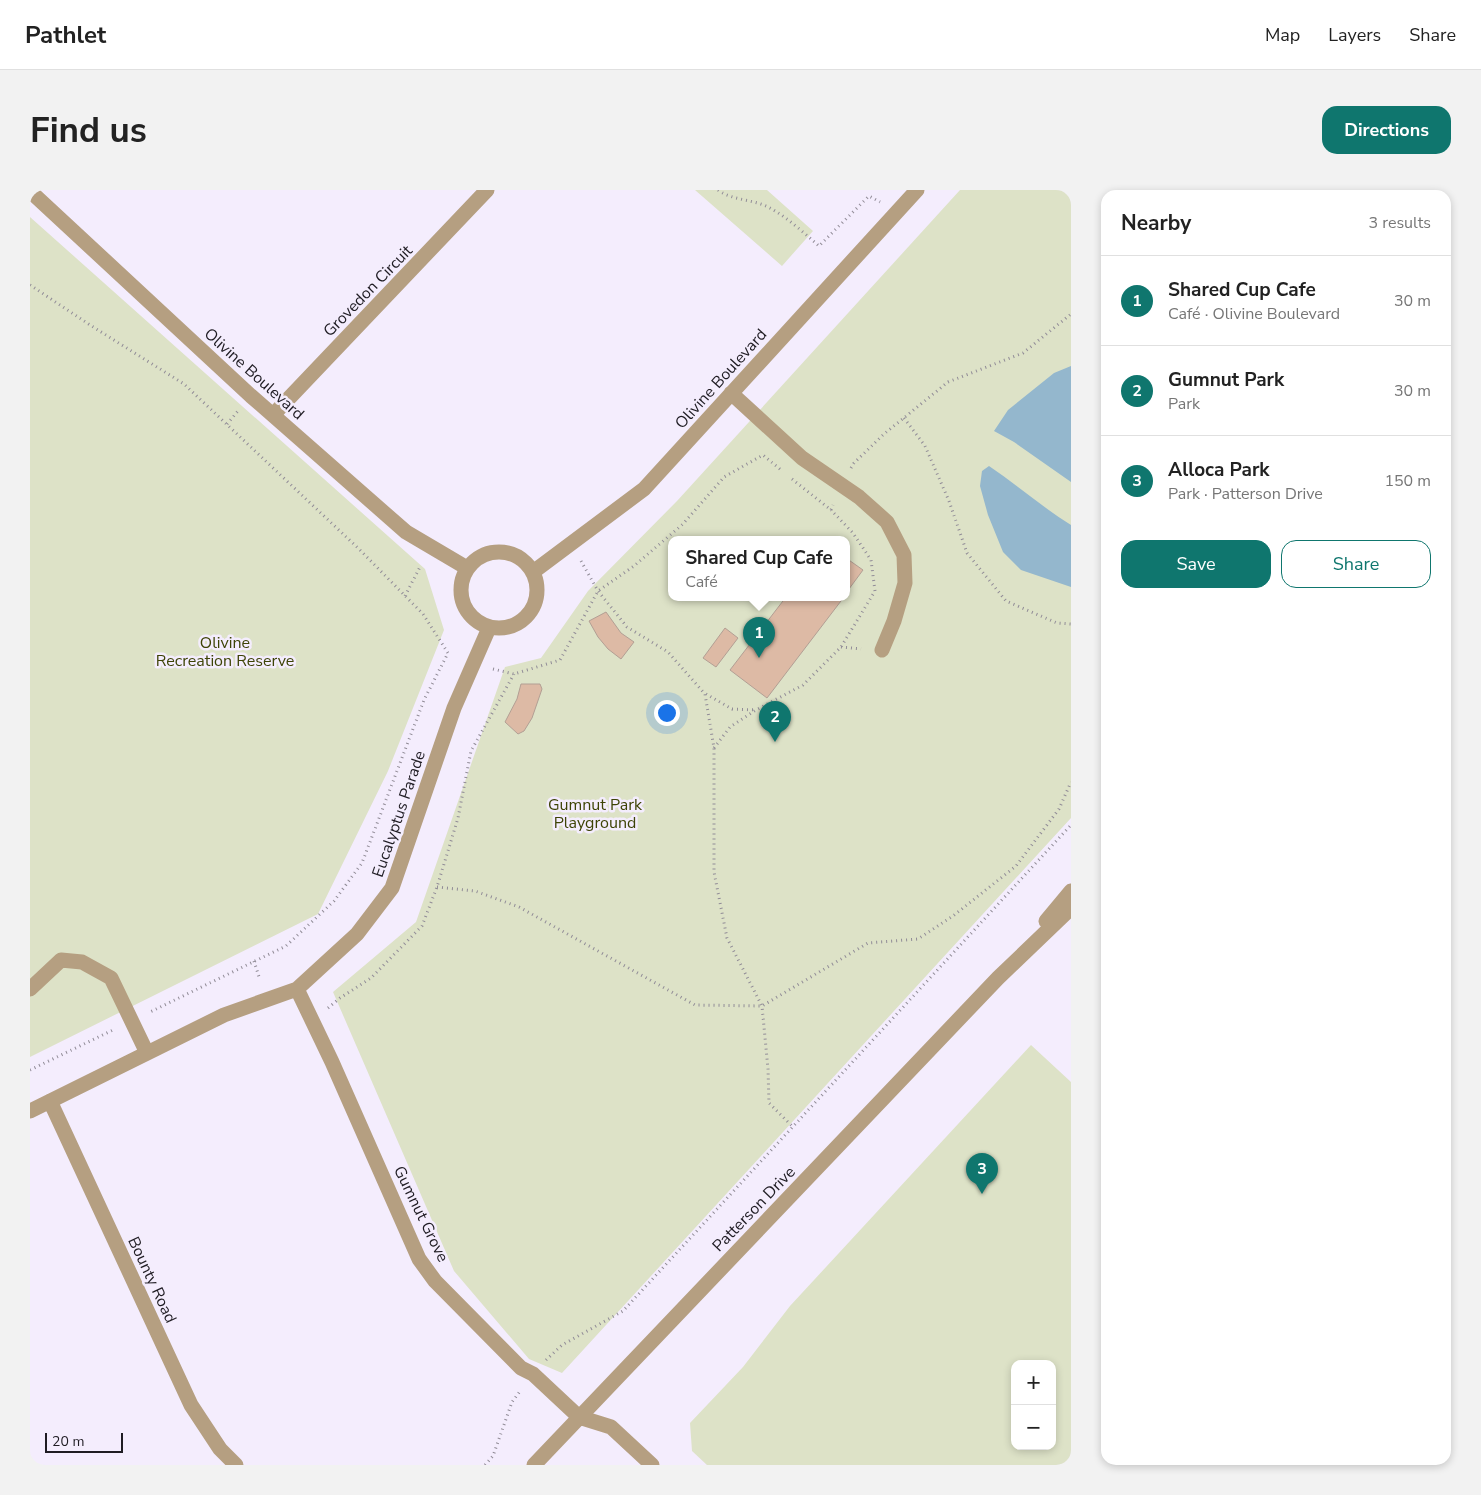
<!DOCTYPE html>
<html lang="en">
<head>
<meta charset="utf-8">
<style>
  :root { --surface:#fff; --page:#f2f2f2; --text:#222; --muted:#767676; --line:#e0e0e0; --accent:#0f766e }
  body { margin:0; font-family:"Nunito Sans",sans-serif; background:var(--page); color:var(--text) }
  .controls { position:absolute; right:15px; bottom:15px; display:grid; overflow:hidden; border-radius:10px; box-shadow:0 2px 8px #0003 }
  .controls button { width:45px; height:45px; display:grid; place-items:center; padding:0; border:0; border-bottom:1px solid var(--line); background:var(--surface); color:var(--text); font:25px sans-serif }
  .scale { position:absolute; left:15px; bottom:12px; width:78px; box-sizing:border-box; padding-left:5px; border:2px solid #1f1c23; border-top:0; font-size:14px; line-height:18px; white-space:nowrap; color:#1f1c23; -webkit-text-stroke:4px #f4edfd; paint-order:stroke }
  .you { position:absolute; left:636px; top:522px; width:18px; height:18px; margin:-12px; border:4px solid #fff; border-radius:50%; background:#1a73e8; box-shadow:0 0 0 8px #1a73e833 }
  .badge { display:grid; place-items:center; width:32px; height:32px; border-radius:50%; background:var(--accent); color:#fff; font-size:16px; font-weight:700 }
  .pin { position:absolute; translate:-50% -41px; filter:drop-shadow(0 1px 2px #0008) }
  .pin::after { content:''; position:absolute; top:26px; width:18px; height:15px; background:inherit; clip-path:polygon(0 0,100% 0,50% 100%) }
  .popup { position:absolute; left:638px; top:346px; width:182px; height:65px; box-sizing:border-box; display:grid; place-content:center; border-radius:10px; background:var(--surface); filter:drop-shadow(0 1px 4px #0005); font-size:16px; white-space:nowrap; color:var(--muted) }
  .popup b { font-size:19px; color:var(--text) }
  .popup::after { content:''; position:absolute; left:50%; top:100%; margin-left:-10px; border:10px solid transparent; border-top-color:var(--surface) }
  .list { margin:0; padding:0; list-style:none }
  h2 { display:flex; justify-content:space-between; align-items:center; height:65px; margin:0; padding:0 20px; font-size:21px }
  h2 small { font-size:16px; font-weight:400; color:var(--muted) }
  .list li { display:grid; grid-template-columns:32px 1fr auto; gap:15px; align-items:center; box-sizing:border-box; height:90px; padding:0 20px; border-top:1px solid var(--line) }
  .list b { display:block; font-size:19px; white-space:nowrap }
  .list p { margin:0; font-size:16px; white-space:nowrap; color:var(--muted) }
  .list em { font-size:16px; font-style:normal; color:var(--muted) }
  .actions { display:flex; gap:10px; padding:15px 20px }
  .actions a { flex:1; padding:11px 0; border:1px solid var(--accent); border-radius:15px; text-align:center; font-size:18px; color:var(--accent) }
  .actions .main { background:var(--accent); color:#fff }
  .map { position:relative; flex:none; width:1041px; height:1275px; overflow:hidden; border-radius:15px }
  header { display:flex; align-items:center; gap:30px; box-sizing:border-box; height:70px; padding:0 25px; background:var(--surface); border-bottom:1px solid var(--line) }
  header strong { font-size:24px }
  nav { display:flex; gap:28px; margin-inline-start:auto; font-size:18px }
  .intro { display:flex; align-items:center; justify-content:space-between; box-sizing:border-box; height:120px; padding:0 30px }
  h1 { margin:0; font-size:35px }
  .button { padding:12px 22px; border-radius:15px; background:var(--accent); color:#fff; font-size:18px; font-weight:700 }
  main { display:flex; gap:30px; padding:0 30px }
  aside { flex:1; background:var(--surface); border-radius:15px; box-shadow:0 2px 8px #0003 }
  .map>svg:first-child { display:block }
</style>
</head>
<body>
<header>
<strong>Pathlet</strong>
<nav><a>Map</a><a>Layers</a><a>Share</a></nav>
</header>
<div class="intro"><h1>Find us</h1><a class="button">Directions</a></div>
<main>
<div class="map">
<svg width="1041" height="1275" viewBox="0 0 1041 1275">
  <rect width="100%" height="100%" fill="#f4edfd"/>
  <path fill="#dde2c7" fill-rule="evenodd" d="M 665,0 L 737,0 L 783,41 L 752,76 Z
    M 930,0 L 1041,0 L 1041,628 L 532,1183 L 499,1169 L 424,1081 L 303,802 L 386,732 L 475,477 L 511,468 L 558,401 L 647,311 ZM 642,349 L 816,349 L 816,407 L 642,407 Z
    M 0,27 L 395,379 L 414,440 L 358,581 L 288,724 L 0,867 Z
    M 1001,855 L 1041,892 L 1041,1275 L 677,1275 L 662,1261 L 660,1233 L 713,1177 L 760,1116 ZM 985,1174 L 1022,1174 L 1022,1256 L 985,1256 Z"/>
  <path fill="#94b7cd" d="M 1041,176 L 1041,292 L 984,252 L 964,241 L 978,220 L 1024,183 Z
    M 959,276 C 987,295 1012,317 1041,335 L 1041,397 L 991,380 L 973,362 L 958,325 L 950,296 L 952,281 Z"/>
  <path fill="#ddbaa5" stroke="#b29f94" d="M 816,368 L 833,380 L 816,403 Z
    M 756,407 L 814,407 L 737,508 L 700,480 Z
    M 576,422 L 591,443 L 604,452 L 591,469 L 578,459 L 568,447 L 559,431 Z
    M 695,438 L 708,448 L 686,477 L 673,468 Z
    M 491,494 L 510,494 L 512,499 L 502,528 L 494,541 L 488,544 L 475,532 L 487,509 Z"/>
  <g fill="none" stroke-linecap="round" stroke-linejoin="round">
    <path stroke="#918c97" stroke-width="3" stroke-dasharray="1 4" stroke-linecap="butt" d="M 688,0 C 703,11 724,9 740,18 C 758,28 774,43 789,56 L 839,6 L 850,12
      M 0,95 L 60,135 L 154,194 L 329,359 L 393,424 L 418,463 L 394,510 L 332,673 L 304,711 L 256,756 L 120,822
      M 874,228 L 895,256 L 919,311 L 937,363 L 976,411 L 1027,433 L 1041,434
      M 197,234 L 208,221
      M 821,278 L 824,273 L 854,244 L 918,192 L 993,163 L 1041,124
      M 762,289 L 801,320 L 803,315
      M 551,371 L 568,401 L 597,437 L 638,462 L 675,504 L 684,558 L 684,682 L 697,748 L 732,816 L 738,879 L 739,913 L 763,937
      M 375,406 L 391,375
      M 811,457 L 831,459
      M 463,479 L 484,484 L 530,470 L 568,401 L 604,376 L 653,334 L 694,287 L 733,265 L 751,280
      M 676,504 L 702,519 L 726,520
      M 684,558 L 700,537 L 726,520 L 773,495 L 811,457 L 845,401 L 841,370 L 823,343 L 801,320
      M 407,697 L 445,701 L 489,717 L 665,815 L 732,816 L 838,753 L 888,749 L 923,726 L 986,676 L 1029,619 L 1041,592
      M 224,771 L 230,790
      M 298,818 L 310,808 L 341,788 L 392,736 L 407,697 L 428,628 L 441,561 L 484,484
      M 0,880 L 83,840
      M 516,1170 L 532,1155 L 593,1121 L 1041,635
      M 455,1275 L 463,1266 L 482,1212 L 491,1200"/>
    <path stroke="#b59f81" stroke-width="15" d="M 0,1 L 221,206 L 376,342 L 437,378
      M 701,203 L 772,268 L 829,307 L 857,332 L 874,365 L 875,393 L 864,431 L 852,460
      M 243,225 L 457,0
      M431 400a38 38 0 1 1 76 0a38 38 0 1 1-76 0Z
      M 503,382 L 614,299 L 887,0
      M 1016,731 L 1041,701
      M 0,799 L 31,770 L 52,772 L 81,788 L 117,863
      M 267,799 L 302,872 L 389,1069 L 405,1091 L 491,1178 L 503,1184 L 549,1227 L 581,1237 L 622,1275
      M 20,911 L 161,1215 L 190,1259 L 206,1275
      M 0,921 L 194,825 L 267,799 L 327,744 L 362,698 L 424,518 L 459,438
      M 504,1275 L 968,788 L 1041,718"/>
  </g>
  <g text-anchor="middle" dominant-baseline="central" stroke-width="5" stroke-linejoin="round" paint-order="stroke">
    <g font-size="16" fill="#1f1c23" stroke="#f4edfd">
      <text transform="translate(338 101) rotate(-46)">Grovedon Circuit</text>
      <text transform="translate(224 184) rotate(42)">Olivine Boulevard</text>
      <text transform="translate(691 189) rotate(-48)">Olivine Boulevard</text>
      <text transform="translate(369 624) rotate(-71)">Eucalyptus Parade</text>
      <text transform="translate(724 1019) rotate(-46)">Patterson Drive</text>
      <text transform="translate(391 1024) rotate(64)">Gumnut Grove</text>
      <text transform="translate(122 1090) rotate(65)">Bounty Road</text>
    </g>
    <g font-size="16" fill="#3d4305" stroke="#f4edfd">
      <text x="195" y="453">Olivine<tspan x="195" dy="18">Recreation Reserve</tspan></text>
      <text x="565" y="615">Gumnut Park<tspan x="565" dy="18">Playground</tspan></text>
    </g>
  </g>
</svg>
<div class="controls">
<button>+</button>
<button>−</button>
</div>
<div class="scale">20 m</div>
<div class="you"></div>
<div class="pin badge" style="left:729px;top:468px">1</div>
<div class="popup"><b>Shared Cup Cafe</b>Café</div>
<div class="pin badge" style="left:745px;top:552px">2</div>
<div class="pin badge" style="left:952px;top:1004px">3</div>
</div>
<aside>
<h2>Nearby<small>3 results</small></h2>
<ul class="list">
<li><span class="badge">1</span><div><b>Shared Cup Cafe</b><p>Café · Olivine Boulevard</p></div><em>30 m</em></li>
<li><span class="badge">2</span><div><b>Gumnut Park</b><p>Park</p></div><em>30 m</em></li>
<li><span class="badge">3</span><div><b>Alloca Park</b><p>Park · Patterson Drive</p></div><em>150 m</em></li>
</ul>
<div class="actions"><a class="main">Save</a><a>Share</a></div>
</aside>
</main>
</body>
</html>
